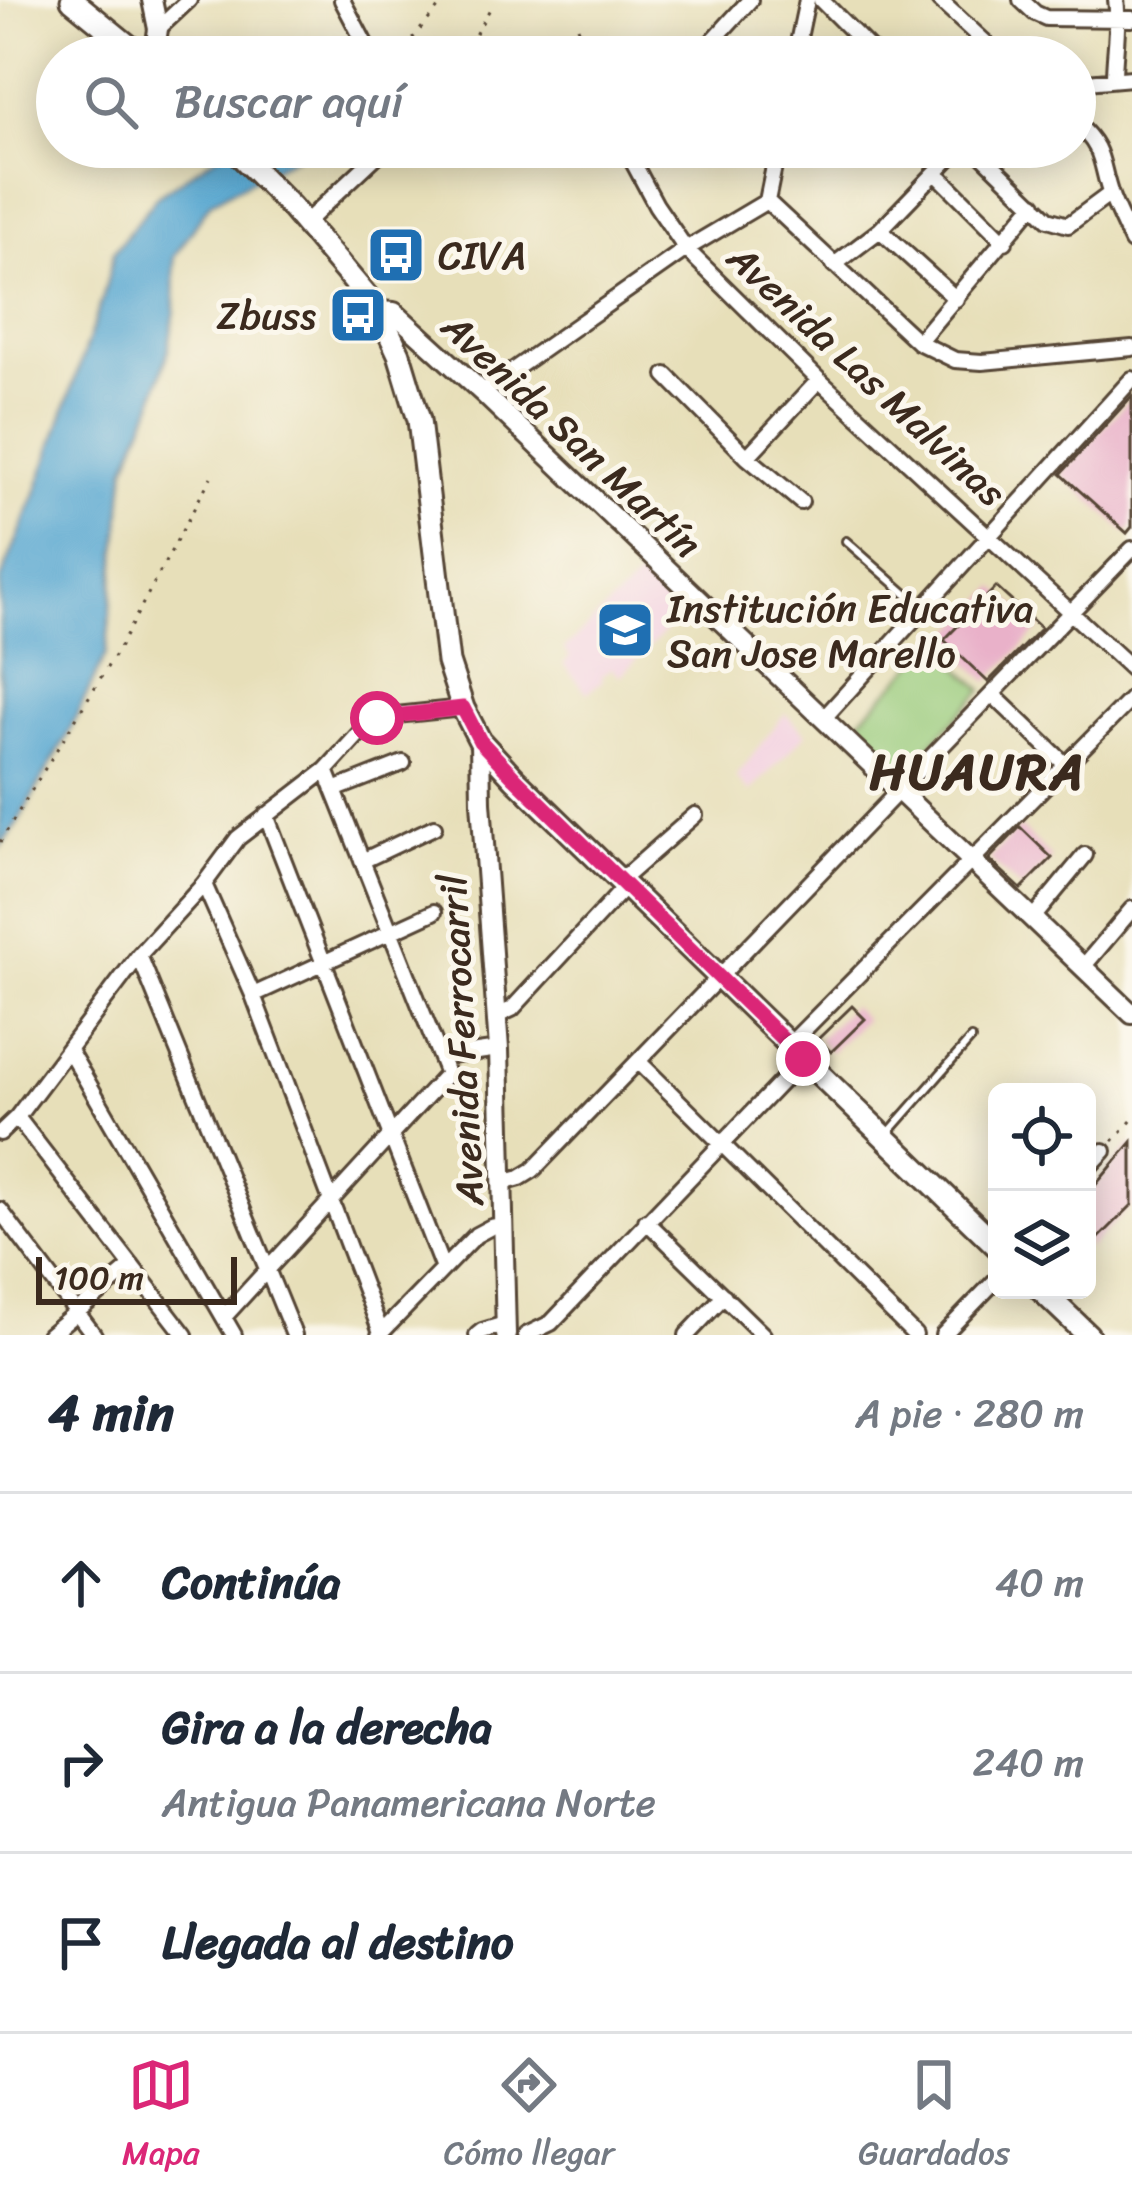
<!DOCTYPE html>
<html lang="es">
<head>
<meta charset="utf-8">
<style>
  :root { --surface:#fff; --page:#f2f2f3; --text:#1f2937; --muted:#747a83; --line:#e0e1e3; --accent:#db2777 }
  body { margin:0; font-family:Sriracha,sans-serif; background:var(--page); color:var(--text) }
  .controls { position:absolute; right:36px; bottom:36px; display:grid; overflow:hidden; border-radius:18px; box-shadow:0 6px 30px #0003 }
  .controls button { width:108px; height:108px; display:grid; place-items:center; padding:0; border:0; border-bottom:3px solid var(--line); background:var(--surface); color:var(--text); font:60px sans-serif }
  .scale { position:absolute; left:36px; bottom:30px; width:201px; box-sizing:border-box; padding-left:12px; border:6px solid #3b2a1e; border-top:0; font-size:33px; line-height:42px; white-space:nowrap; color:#3b2a1e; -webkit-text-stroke:9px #fbf7ec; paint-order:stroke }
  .stop { position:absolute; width:36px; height:36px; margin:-27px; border:9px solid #db2777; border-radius:50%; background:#fff }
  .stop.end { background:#db2777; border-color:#fff; box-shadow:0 3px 12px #0008 }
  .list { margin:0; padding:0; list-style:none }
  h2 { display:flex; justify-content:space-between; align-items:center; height:156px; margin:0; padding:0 48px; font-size:51px }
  h2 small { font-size:39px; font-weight:400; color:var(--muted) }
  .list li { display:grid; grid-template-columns:78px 1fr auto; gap:36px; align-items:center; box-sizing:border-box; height:180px; padding:0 48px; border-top:3px solid var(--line) }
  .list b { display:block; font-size:45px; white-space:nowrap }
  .list p { margin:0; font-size:39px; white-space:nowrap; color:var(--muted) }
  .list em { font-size:39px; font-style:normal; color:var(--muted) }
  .icon { flex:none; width:66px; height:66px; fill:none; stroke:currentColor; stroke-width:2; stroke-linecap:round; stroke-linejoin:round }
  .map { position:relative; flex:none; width:1132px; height:1335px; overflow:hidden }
  .search { position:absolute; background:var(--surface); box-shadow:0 6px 30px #0003; left:36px; right:36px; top:36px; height:132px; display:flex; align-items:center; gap:30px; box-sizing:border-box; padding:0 42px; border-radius:66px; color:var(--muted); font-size:45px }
  .sheet { height:696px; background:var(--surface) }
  nav { display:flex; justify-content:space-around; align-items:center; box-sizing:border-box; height:168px; border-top:3px solid var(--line); background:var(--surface); font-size:33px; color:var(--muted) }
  nav a { display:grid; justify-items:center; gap:6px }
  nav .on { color:var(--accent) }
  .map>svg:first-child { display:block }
</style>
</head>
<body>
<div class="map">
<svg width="1132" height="1335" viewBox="0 0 1132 1335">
  <rect width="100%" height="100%" fill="#fbf7ec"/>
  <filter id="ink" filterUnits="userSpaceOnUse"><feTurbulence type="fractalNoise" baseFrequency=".00833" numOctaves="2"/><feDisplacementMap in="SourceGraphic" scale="24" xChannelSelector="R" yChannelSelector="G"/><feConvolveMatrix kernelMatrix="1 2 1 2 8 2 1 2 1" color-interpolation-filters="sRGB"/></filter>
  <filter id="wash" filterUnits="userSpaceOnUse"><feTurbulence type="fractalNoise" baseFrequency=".004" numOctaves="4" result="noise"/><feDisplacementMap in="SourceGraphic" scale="48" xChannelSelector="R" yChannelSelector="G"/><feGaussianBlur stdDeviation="2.7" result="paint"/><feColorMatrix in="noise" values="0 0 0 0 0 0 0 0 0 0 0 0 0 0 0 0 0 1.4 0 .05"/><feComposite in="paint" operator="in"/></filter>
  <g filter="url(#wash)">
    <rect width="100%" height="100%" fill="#e7dfb9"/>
    <path fill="#f3cfe0" d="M 645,571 L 686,611 L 620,676 L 612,668 L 601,676 L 603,680 L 587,693 L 563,664 L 570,657 L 564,649 Z
      M 785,713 L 806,734 L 750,792 L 736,777 Z"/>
    <path fill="#9acb7b" stroke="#6a7a4c" stroke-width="3" d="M 934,644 L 983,690 L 899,777 L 849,731 Z"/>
    <path fill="#55a6d0" stroke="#486877" stroke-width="3" d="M 230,147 L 313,147 L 211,202 L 174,257 L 175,310 L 168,351 L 153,403 L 126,467 L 106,654 L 66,738 L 15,827 L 0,847 L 0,582 L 38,488 L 103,297 L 114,252 L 157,196 Z"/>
    <g id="blocks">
      <path fill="#e9b1c9" d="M 1132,396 L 1132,527 L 1127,533 L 1061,474 Z
        M 996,587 L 1041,628 L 988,682 L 944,640 Z
        M 1020,827 L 1052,858 L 1021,889 L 989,859 Z
        M 852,1006 L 865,1019 L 831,1052 L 818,1039 Z
        M 1132,1142 L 1132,1205 L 1087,1250 L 1087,1195 Z"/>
    </g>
  </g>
  <g filter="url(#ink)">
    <use href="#blocks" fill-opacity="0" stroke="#554535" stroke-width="3"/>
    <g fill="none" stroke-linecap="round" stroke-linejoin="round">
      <g stroke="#554535" stroke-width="12">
        <path id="lane" d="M 846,541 L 921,607
          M 890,1131 L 971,1039"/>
      </g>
      <g stroke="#554535" stroke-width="20">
        <path id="street" d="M 342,0 L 372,57
          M 821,0 L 878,57
          M 939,0 L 1001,57
          M 1021,0 L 1035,13 L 1046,18 L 1132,19
          M 158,29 L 189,0
          M 698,57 L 750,0
          M 795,57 L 807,0
          M 1114,78 C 1114,52 1120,26 1116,0
          M 1075,83 L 1132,78
          M 1075,122 C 1107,150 1099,163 1112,198 C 1118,213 1125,227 1132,242
          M 625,147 L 656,205 L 686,249 L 767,201 L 918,342 L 955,360 L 982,362 L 1132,348
          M 974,147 L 1048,219 L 1068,225 L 1110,194
          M 936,173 L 1005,242
          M 767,201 L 778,147
          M 305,223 L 386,147
          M 880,230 L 956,299
          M 834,265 L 880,230 L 960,147
          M 918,342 L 1034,204
          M 666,375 L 747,457 L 801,502
          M 482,392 L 686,249 L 819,380 L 1132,669
          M 747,457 L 819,380
          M 993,695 L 1066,765
          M 823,719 L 1132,379
          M 334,790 L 403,763
          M 266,815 L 443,1269
          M 362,861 L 434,827
          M 621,880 L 695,815
          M 204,884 L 253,995 L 382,1335
          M 1032,919 L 1085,855
          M 139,955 L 294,1335
          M 1083,967 L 1132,909
          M 253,995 L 434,912
          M 497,1016 L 512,1009 L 626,886
          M 789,1045 L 1132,698
          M 69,1050 L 234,1335
          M 442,1057 L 499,1049
          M 638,1061 L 915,1335
          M 17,1117 L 185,1335
          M 0,1133 L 17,1117 L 139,955 L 204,884 L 238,838 L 326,770 L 367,725 L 377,717 L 463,708
          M 1087,1169 L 1104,1151
          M 502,1183 L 520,1178 L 533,1170 L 1132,549
          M 0,1210 L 94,1335
          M 646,1221 L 763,1335
          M 224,1317 L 447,1074 L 326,770
          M 49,1335 L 132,1266
          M 379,1335 L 476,1235 L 491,1227 L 503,1225
          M 477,1335 L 482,1331 L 505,1324
          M 526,1335 L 551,1323 L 803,1059
          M 687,1335 L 724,1296
          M 943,1335 L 997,1279"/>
      </g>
      <g stroke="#554535" stroke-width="24">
        <path id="secondary" d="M 152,0 L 158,29 L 154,57
          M 379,311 L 394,312 L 482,392 L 1132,1014
          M 480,741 L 481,802 L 499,1049 L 506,1335"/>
      </g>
      <g stroke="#554535" stroke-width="27">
        <path id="primary" d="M 72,0 L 142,57
          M 232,147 L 291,207 L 379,311 L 399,354 L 419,420 L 448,662 L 463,708 L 480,741 L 515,779 L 997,1246
          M 1041,1290 L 1088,1335"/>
      </g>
      <path stroke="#554535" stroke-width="3" stroke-dasharray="3 9" stroke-linecap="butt" d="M 578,27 L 587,57
        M 397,57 L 445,0
        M 472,57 L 472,40 L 490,9
        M 0,842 L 119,648 L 211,477
        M 1113,1141 L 1132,1120"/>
      <use href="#lane" stroke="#fff" stroke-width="6"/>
      <use href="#street" stroke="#fff" stroke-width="14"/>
      <use href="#secondary" stroke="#fff" stroke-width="18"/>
      <use href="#primary" stroke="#fff" stroke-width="21"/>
    </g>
  </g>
  <g fill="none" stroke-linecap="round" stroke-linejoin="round" filter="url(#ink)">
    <path stroke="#db2777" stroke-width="15" d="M 377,718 L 463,708 L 480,741 L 515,778 L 803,1059"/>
  </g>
  <defs>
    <g id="bus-square" transform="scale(3)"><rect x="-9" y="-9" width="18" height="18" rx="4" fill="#1f6fb2" stroke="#fbf7ec"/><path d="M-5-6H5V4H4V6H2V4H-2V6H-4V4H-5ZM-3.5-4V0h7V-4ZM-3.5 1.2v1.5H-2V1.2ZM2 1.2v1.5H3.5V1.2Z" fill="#fff"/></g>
    <g id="school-square" transform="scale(3)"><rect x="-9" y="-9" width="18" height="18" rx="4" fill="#1f6fb2" stroke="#fbf7ec"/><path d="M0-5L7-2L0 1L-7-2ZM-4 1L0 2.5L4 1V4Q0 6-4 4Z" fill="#fff"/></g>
  </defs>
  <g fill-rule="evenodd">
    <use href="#bus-square" x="396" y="255"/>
    <use href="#bus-square" x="358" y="315"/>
    <use href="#school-square" x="625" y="630"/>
  </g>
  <g text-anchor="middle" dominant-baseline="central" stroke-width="10" stroke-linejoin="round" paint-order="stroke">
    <g font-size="39" fill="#3b2a1e" stroke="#fbf7ec" text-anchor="start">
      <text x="438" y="255">CIVA</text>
      <text x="316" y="315" text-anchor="end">Zbuss</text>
      <text x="667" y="608">Institución Educativa<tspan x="667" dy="45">San Jose Marello</tspan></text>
    </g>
    <g font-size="39" fill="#3b2a1e" stroke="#fbf7ec">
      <text transform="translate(867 375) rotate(43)">Avenida Las Malvinas</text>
      <text transform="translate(572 435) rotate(43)">Avenida San Martín</text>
      <text transform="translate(461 1040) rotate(-93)">Avenida Ferrocarril</text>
    </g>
    <g font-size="51" font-weight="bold" letter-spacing="3" fill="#3b2a1e" stroke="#fbf7ec">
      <text x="978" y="772">HUAURA</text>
    </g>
  </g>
</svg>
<div class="controls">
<button><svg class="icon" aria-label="locate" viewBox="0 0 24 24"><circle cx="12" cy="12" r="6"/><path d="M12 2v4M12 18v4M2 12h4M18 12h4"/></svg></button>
<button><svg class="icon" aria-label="layers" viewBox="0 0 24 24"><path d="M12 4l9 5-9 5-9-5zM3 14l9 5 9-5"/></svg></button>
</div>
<div class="scale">100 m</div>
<div class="stop" style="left:377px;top:718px"></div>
<div class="stop end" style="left:803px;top:1059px"></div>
<div class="search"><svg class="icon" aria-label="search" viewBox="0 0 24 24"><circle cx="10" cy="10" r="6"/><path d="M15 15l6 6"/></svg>Buscar aquí</div>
</div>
<section class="sheet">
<h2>4 min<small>A pie · 280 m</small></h2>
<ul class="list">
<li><svg class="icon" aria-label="ahead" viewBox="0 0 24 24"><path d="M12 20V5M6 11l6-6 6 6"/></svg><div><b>Continúa</b></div><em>40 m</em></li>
<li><svg class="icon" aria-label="right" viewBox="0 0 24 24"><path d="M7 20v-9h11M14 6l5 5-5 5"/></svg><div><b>Gira a la derecha</b><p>Antigua Panamericana Norte</p></div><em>240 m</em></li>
<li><svg class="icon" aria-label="arrive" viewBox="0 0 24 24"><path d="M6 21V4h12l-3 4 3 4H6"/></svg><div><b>Llegada al destino</b></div></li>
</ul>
</section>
<nav>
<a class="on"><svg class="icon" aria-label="map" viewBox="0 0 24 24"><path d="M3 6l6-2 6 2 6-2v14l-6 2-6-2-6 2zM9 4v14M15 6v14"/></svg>Mapa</a>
<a><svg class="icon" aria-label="directions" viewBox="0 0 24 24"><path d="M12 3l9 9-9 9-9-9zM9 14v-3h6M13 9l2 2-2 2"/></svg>Cómo llegar</a>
<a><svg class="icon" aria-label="saved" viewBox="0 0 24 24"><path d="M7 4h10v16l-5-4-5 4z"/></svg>Guardados</a>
</nav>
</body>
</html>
